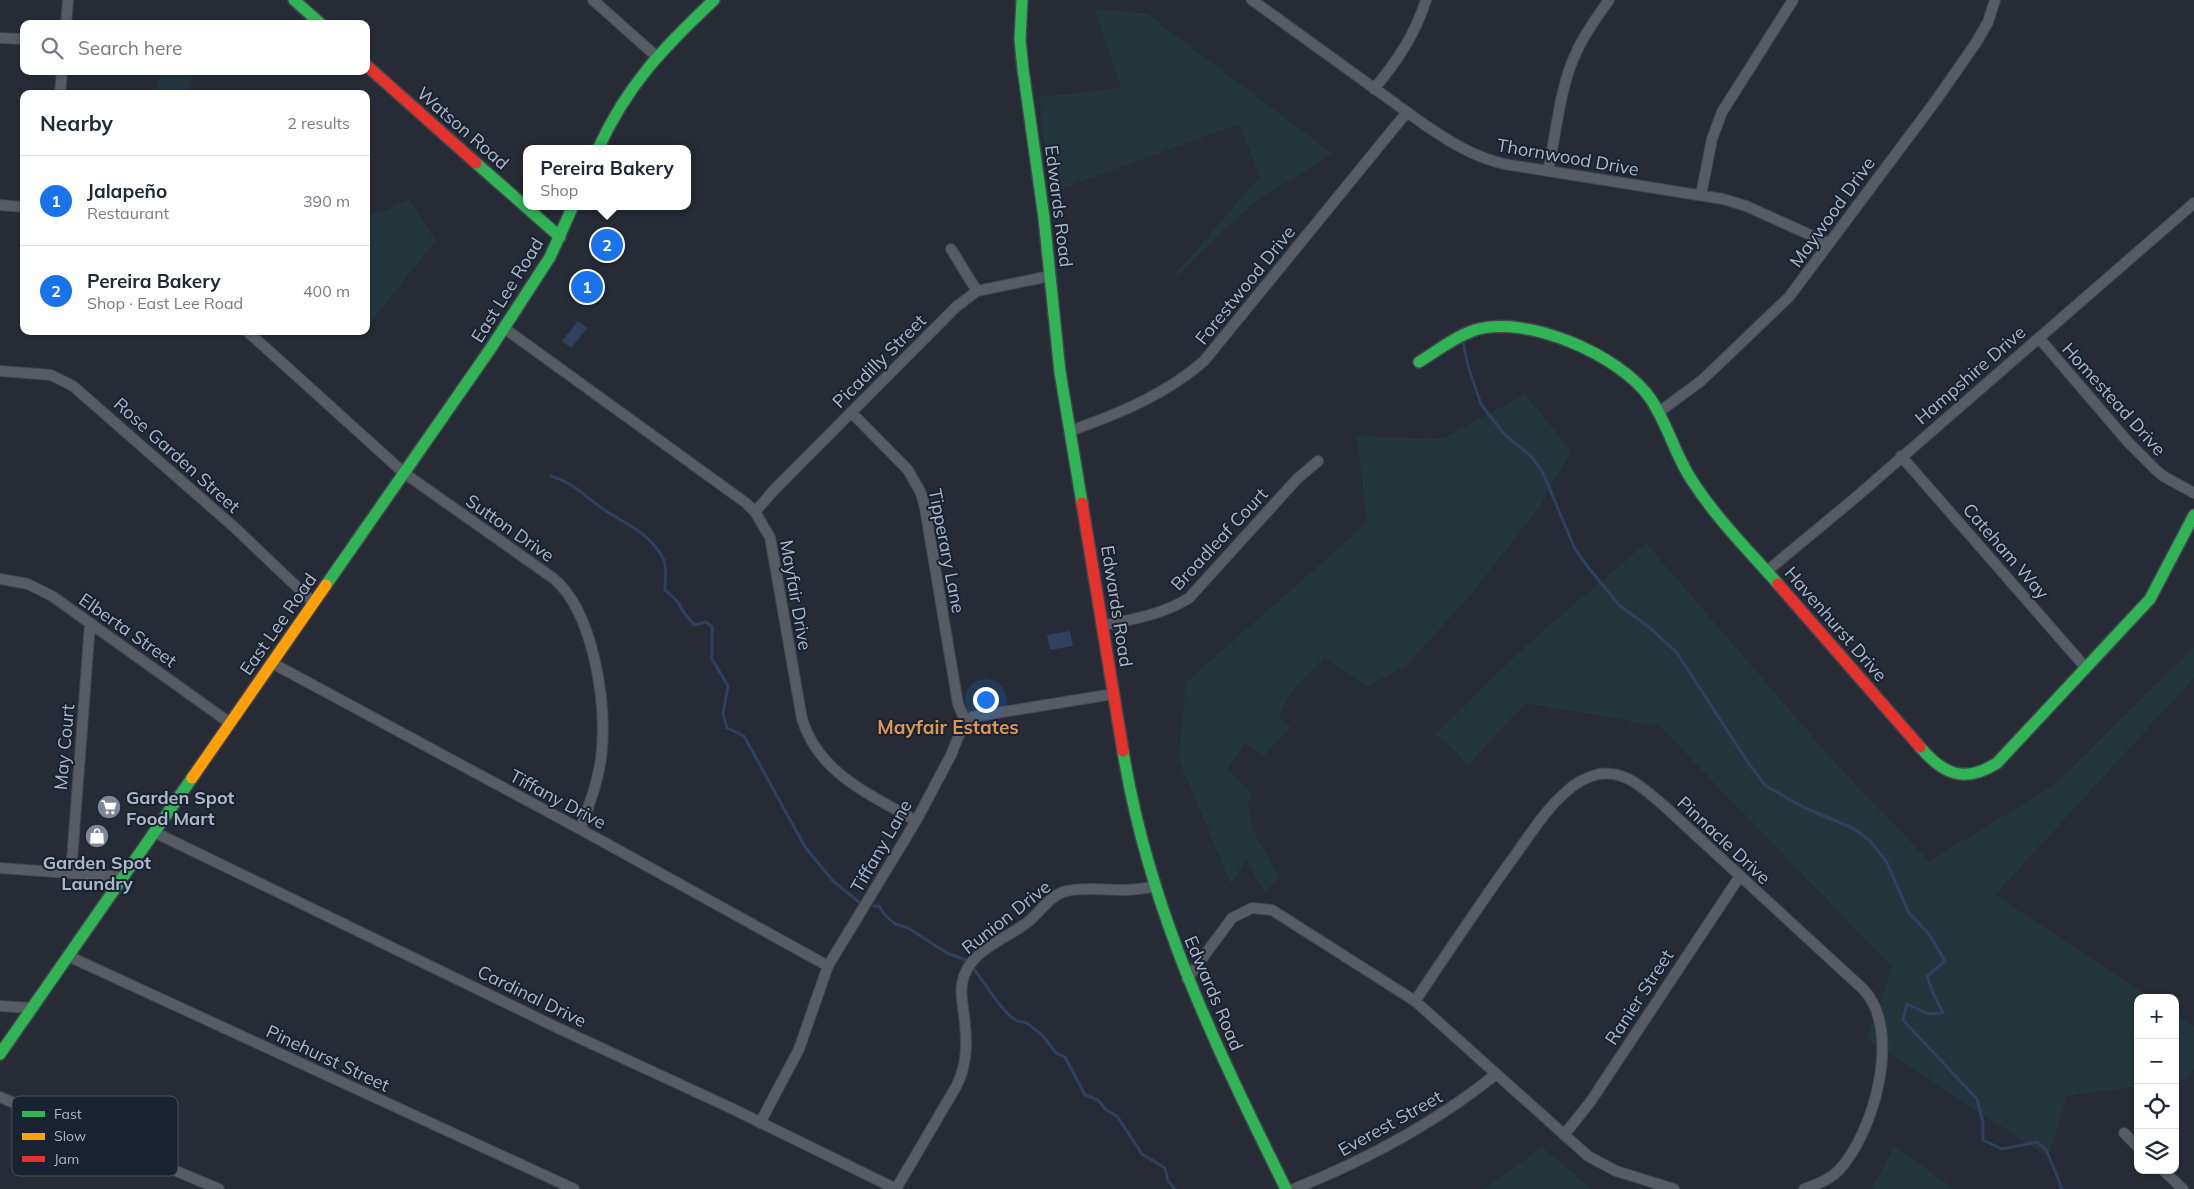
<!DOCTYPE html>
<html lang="en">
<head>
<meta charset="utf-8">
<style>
  :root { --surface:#fff; --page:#f6f6f7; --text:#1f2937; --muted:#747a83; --line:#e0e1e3; --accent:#1a73e8 }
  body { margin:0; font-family:Mulish,sans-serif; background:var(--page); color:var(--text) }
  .controls { position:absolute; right:15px; bottom:15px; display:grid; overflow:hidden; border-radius:10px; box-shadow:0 1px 4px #0004 }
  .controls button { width:45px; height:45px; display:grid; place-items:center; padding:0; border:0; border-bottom:1px solid var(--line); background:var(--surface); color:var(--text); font:25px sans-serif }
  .you { position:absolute; left:985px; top:699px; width:18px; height:18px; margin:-12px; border:4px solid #fff; border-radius:50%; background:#1a73e8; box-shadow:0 0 0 8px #1a73e833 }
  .badge { display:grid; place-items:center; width:32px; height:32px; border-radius:50%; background:var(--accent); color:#fff; font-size:16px; font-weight:700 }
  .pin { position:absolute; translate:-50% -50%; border:2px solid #fff; box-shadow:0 1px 5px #0006 }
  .popup { position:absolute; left:523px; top:145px; width:168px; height:65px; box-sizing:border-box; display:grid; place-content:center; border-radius:10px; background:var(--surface); filter:drop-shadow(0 1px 4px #0005); font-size:16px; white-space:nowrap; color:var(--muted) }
  .popup b { font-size:19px; color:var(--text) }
  .popup::after { content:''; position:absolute; left:50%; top:100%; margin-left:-10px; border:10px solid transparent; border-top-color:var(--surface) }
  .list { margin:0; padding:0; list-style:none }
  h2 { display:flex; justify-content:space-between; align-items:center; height:65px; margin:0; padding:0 20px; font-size:21px }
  h2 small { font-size:16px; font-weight:400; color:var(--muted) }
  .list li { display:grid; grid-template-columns:32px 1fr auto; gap:15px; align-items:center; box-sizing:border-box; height:90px; padding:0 20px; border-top:1px solid var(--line) }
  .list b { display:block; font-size:19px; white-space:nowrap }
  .list p { margin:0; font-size:16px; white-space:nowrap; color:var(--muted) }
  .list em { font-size:16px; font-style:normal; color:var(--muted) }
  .icon { flex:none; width:28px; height:28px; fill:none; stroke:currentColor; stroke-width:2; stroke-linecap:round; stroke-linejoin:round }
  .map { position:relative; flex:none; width:2194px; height:1189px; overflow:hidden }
  .search { position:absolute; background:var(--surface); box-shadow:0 1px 4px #0004; left:20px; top:20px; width:350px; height:55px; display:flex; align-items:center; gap:12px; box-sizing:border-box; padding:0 18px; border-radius:10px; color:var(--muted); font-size:19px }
  .panel { position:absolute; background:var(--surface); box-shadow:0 1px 4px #0004; left:20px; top:90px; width:350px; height:245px; border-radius:10px }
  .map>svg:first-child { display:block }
</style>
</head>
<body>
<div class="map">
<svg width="2194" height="1189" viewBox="0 0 2194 1189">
  <rect width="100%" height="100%" fill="#262b35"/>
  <path fill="#23363b" d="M 1094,9 L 1147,14 L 1333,154 L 1254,202 L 1162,290 L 1260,176 L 1239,124 L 1050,193 L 1039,97 L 1121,88 Z
    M 160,71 L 173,71 L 192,75 L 188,94 L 156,94 Z
    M 408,199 L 436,240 L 366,328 L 366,214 L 380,213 Z
    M 1525,394 L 1571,451 L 1539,508 L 1468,598 L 1406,666 L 1366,687 L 1325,657 L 1292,691 L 1279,716 L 1291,727 L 1264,756 L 1245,743 L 1228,769 L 1252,794 L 1247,802 L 1252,828 L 1279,877 L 1265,892 L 1246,860 L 1231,884 L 1179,760 L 1186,682 L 1367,523 L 1357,436 L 1442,439 Z
    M 1646,543 L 1838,766 L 1929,861 L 2053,786 L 2194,647 L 2194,678 L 1995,895 L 2151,998 L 2138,998 L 2138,1086 L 2067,1096 L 2048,1157 L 1867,1039 L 1892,967 L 1659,726 L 1526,703 L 1468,765 L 1447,743 L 1434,735 L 1531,641 Z
    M 2175,1014 L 2194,1026 L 2194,1068 L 2187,1079 L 2175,1080 Z
    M 1894,1146 L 1954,1189 L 1872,1189 Z
    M 1542,1147 L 1592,1189 L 1483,1189 Z"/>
  <path fill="#2f415e" d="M 578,321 L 587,328 L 571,348 L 562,341 Z
    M 1070,631 L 1073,646 L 1050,650 L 1047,635 Z"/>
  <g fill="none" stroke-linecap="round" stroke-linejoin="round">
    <path stroke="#2f415e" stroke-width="3" d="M 1463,343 L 1468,366 L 1481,404 L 1503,433 L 1532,457 L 1543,473 L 1575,549 L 1588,567 L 1619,605 L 1650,628 L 1677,653 L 1749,764 L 1766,786 L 1805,808 L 1853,828 L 1869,840 L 1886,861 L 1909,913 L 1929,934 L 1945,961 L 1927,976 L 1932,991 L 1943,1013 L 1929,1014 L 1907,1004 L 1903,1020 L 1977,1099 L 1983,1122 L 1983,1140 L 2002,1149 L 2037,1142 L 2047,1151 L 2062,1189
      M 551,476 C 575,483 586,498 606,511 C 629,526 650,533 664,560 C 667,567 665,581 665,590 L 678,602 L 682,610 L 694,625 L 706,622 L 712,627 L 712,659 L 728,686 L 723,714 L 727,728 L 744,736 L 805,847 L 833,881 L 860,903
      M 874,906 L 879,906 L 885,915 L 895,924 L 908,928 L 947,953 L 966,960
      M 974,969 L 999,1004 L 1010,1016 L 1017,1021 L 1027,1023 L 1043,1036 L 1056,1053 L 1065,1057 L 1085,1095 L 1098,1100 L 1106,1110 L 1117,1116 L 1142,1154 L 1165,1168 L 1168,1181 L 1175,1189"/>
    <g stroke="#42464e" stroke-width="12">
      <path id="street" d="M 593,0 L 656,56
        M 1252,0 L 1425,125 C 1450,142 1474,157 1504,164 L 1723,199 L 1746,206 L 1828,243
        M 66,24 L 68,0
        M 0,38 L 24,39
        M 1374,89 C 1397,61 1415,35 1426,0
        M 60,94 L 62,71
        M 1548,170 C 1557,131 1559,89 1576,53 C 1584,34 1597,17 1609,0
        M 1701,195 L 1712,139 L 1722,112 L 1793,0
        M 0,205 L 24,207
        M 951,249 L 977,291
        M 504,328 L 746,503 L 755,512 L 770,537 L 802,719 C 819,774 870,794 916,821
        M 247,331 L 404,473 L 553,578 C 593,611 606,699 602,749 C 600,777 590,803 580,829
        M 2039,338 L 2128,442 L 2156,470 L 2163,476 L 2194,493
        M 0,371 L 51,375 L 73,386 L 234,527 L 314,603
        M 851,412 L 908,470 L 921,493 L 925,508 L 958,704 L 965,720
        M 1659,412 L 1701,381 L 1789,297 L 1934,103 L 1976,43 L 1988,22 L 1995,0
        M 1070,431 C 1118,414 1165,395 1204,361 L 1407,112
        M 1901,456 L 2086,668
        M 755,512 L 774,490 L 956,307 L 977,291 L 1050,276
        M 1767,571 L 1855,498 L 2194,203
        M 0,579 L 28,584 L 52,596 L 230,723
        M 1102,626 C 1132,619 1162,615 1189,598 L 1297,479 L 1318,461
        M 272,663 L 580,829 L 828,966
        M 154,832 L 560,1029 L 731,1108 L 896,1189
        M 0,868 L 122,877
        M 71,873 L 90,624
        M 68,956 L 574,1189
        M 1187,979 L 1232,918 L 1252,908 L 1272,910 L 1415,1001 L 1588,1156 L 1616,1171 L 1674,1189
        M 1415,1001 C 1448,952 1481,902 1516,854 C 1531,833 1546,809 1566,792 C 1575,783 1586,777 1599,774 C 1625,770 1643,788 1662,804 L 1863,989 C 1903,1030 1874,1134 1838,1171 C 1829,1180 1816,1185 1804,1189
        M 0,1006 L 31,1008
        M 0,1097 L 219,1189
        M 760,1123 L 799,1049 L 828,966 L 916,821 L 951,755 L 965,720 L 972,717 L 1113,694
        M 2124,1133 L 2138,1147
        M 1564,1135 L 1591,1101 L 1740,876
        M 2163,1170 L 2183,1189
        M 896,1189 L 957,1085 C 968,1062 967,1040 964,1015 C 963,1005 960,994 962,984 C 967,950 1006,940 1029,921 C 1041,911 1051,894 1067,891 C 1085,887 1106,890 1124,890 C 1134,890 1144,888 1154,887
        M 1294,1189 C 1366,1160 1435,1123 1495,1075"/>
    </g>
    <g stroke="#42464e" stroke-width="14">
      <path id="fast" d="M 294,0 L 321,24
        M 1022,0 L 1020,40 L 1023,69 L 1044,218 L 1060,372 L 1082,503
        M 598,149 C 627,85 664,47 714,0
        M 476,163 L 560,237
        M 1419,362 C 1437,351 1454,337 1475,330 C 1526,314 1620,355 1650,398 C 1668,424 1675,456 1693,482 C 1717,519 1749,551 1778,584
        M 326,585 L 491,348 L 550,257 L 573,206
        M 1920,747 C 1943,774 1964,784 1997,763 L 2150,599 L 2194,515
        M 1123,751 C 1149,911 1215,1045 1286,1189
        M 0,1054 L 192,778"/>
    </g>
    <g stroke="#42464e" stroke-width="14">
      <path id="slow" d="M 192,778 L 326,585"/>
    </g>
    <g stroke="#42464e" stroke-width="14">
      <path id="jam" d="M 366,65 L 476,163
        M 1082,503 L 1123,751
        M 1778,584 L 1920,747"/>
    </g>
    <use href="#street" stroke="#565b64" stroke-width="10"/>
    <use href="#fast" stroke="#30b455" stroke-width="11"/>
    <use href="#slow" stroke="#ff9f0a" stroke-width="11"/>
    <use href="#jam" stroke="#e5322d" stroke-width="11"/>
  </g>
  <defs>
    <g id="supermarket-disc" transform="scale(1.25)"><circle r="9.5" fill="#7e8695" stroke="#192230"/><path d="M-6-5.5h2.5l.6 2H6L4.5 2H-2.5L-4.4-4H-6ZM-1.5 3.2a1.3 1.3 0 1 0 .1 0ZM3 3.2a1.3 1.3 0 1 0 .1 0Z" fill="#fff"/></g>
    <g id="shop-disc" transform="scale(1.25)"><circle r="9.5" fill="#7e8695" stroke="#192230"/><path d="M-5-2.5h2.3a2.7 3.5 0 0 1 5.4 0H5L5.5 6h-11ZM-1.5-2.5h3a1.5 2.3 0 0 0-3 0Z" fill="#fff"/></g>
  </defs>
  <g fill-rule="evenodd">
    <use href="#supermarket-disc" x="109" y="807"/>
    <use href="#shop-disc" x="97" y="836"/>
  </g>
  <g text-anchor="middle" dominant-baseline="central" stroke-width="4" stroke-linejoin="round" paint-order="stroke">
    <g font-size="18" fill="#aeb7c8" stroke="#192230">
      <text transform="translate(463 128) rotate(41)">Watson Road</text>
      <text transform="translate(1568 157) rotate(10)">Thornwood Drive</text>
      <text transform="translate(1059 206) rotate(83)">Edwards Road</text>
      <text transform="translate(1832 212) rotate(-54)">Maywood Drive</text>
      <text transform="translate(1245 285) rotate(-51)">Forestwood Drive</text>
      <text transform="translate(507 290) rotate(-58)">East Lee Road</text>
      <text transform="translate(879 361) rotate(-45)">Picadilly Street</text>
      <text transform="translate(1970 375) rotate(-41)">Hampshire Drive</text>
      <text transform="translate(2114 399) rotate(48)">Homestead Drive</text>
      <text transform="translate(177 455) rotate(42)">Rose Garden Street</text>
      <text transform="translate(510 528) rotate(35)">Sutton Drive</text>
      <text transform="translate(1219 539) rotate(-47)">Broadleaf Court</text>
      <text transform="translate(947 551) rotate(79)">Tipperary Lane</text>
      <text transform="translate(2006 551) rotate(49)">Cateham Way</text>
      <text transform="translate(796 595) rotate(80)">Mayfair Drive</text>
      <text transform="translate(1117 606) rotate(81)">Edwards Road</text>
      <text transform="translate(278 624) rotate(-55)">East Lee Road</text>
      <text transform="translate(1836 624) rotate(49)">Havenhurst Drive</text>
      <text transform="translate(128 630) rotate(35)">Elberta Street</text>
      <text transform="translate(64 747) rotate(-85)">May Court</text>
      <text transform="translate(558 799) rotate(28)">Tiffany Drive</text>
      <text transform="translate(1724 840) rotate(43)">Pinnacle Drive</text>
      <text transform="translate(881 846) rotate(-60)">Tiffany Lane</text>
      <text transform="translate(1006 917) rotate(-38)">Runion Drive</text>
      <text transform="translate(1214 993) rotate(67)">Edwards Road</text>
      <text transform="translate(532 996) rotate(26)">Cardinal Drive</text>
      <text transform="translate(1639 997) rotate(-57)">Ranier Street</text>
      <text transform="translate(328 1058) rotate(25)">Pinehurst Street</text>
      <text transform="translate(1390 1123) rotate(-29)">Everest Street</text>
    </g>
    <g font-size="18" font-weight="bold" fill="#aeb7c8" stroke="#192230" text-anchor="start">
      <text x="126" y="797">Garden Spot<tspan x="126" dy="21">Food Mart</tspan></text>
      <text x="97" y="862" text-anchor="middle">Garden Spot<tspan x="97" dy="21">Laundry</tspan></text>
    </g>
    <g font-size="19" font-weight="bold" fill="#dc9655" stroke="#192230">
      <text x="948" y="727">Mayfair Estates</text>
    </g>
  </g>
  <rect x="12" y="1096" width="166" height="80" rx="8" fill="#192230" stroke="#464f5e" stroke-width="1"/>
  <rect x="22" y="1111" width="23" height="6" fill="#30b455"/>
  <rect x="22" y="1133" width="23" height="7" fill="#ff9f0a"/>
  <rect x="22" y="1156" width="23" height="6" fill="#e5322d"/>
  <g font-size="14" fill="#aeb7c8">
    <text x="54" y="1119">Fast</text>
    <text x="54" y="1141">Slow</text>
    <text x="54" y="1164">Jam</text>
  </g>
</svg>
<div class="controls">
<button>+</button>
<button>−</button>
<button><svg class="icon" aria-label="locate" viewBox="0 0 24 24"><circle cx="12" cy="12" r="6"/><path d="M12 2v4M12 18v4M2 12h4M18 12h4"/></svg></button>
<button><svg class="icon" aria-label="layers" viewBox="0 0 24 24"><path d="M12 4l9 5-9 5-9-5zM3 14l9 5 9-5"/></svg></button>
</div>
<div class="you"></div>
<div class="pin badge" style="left:587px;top:287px">1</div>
<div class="pin badge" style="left:607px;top:245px">2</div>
<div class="popup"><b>Pereira Bakery</b>Shop</div>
<div class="search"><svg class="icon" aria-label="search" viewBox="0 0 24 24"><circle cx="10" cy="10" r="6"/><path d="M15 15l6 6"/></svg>Search here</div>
<section class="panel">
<h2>Nearby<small>2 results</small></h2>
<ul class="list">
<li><span class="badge">1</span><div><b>Jalapeño</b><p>Restaurant</p></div><em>390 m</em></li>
<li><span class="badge">2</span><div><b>Pereira Bakery</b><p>Shop · East Lee Road</p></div><em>400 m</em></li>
</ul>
</section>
</div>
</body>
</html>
